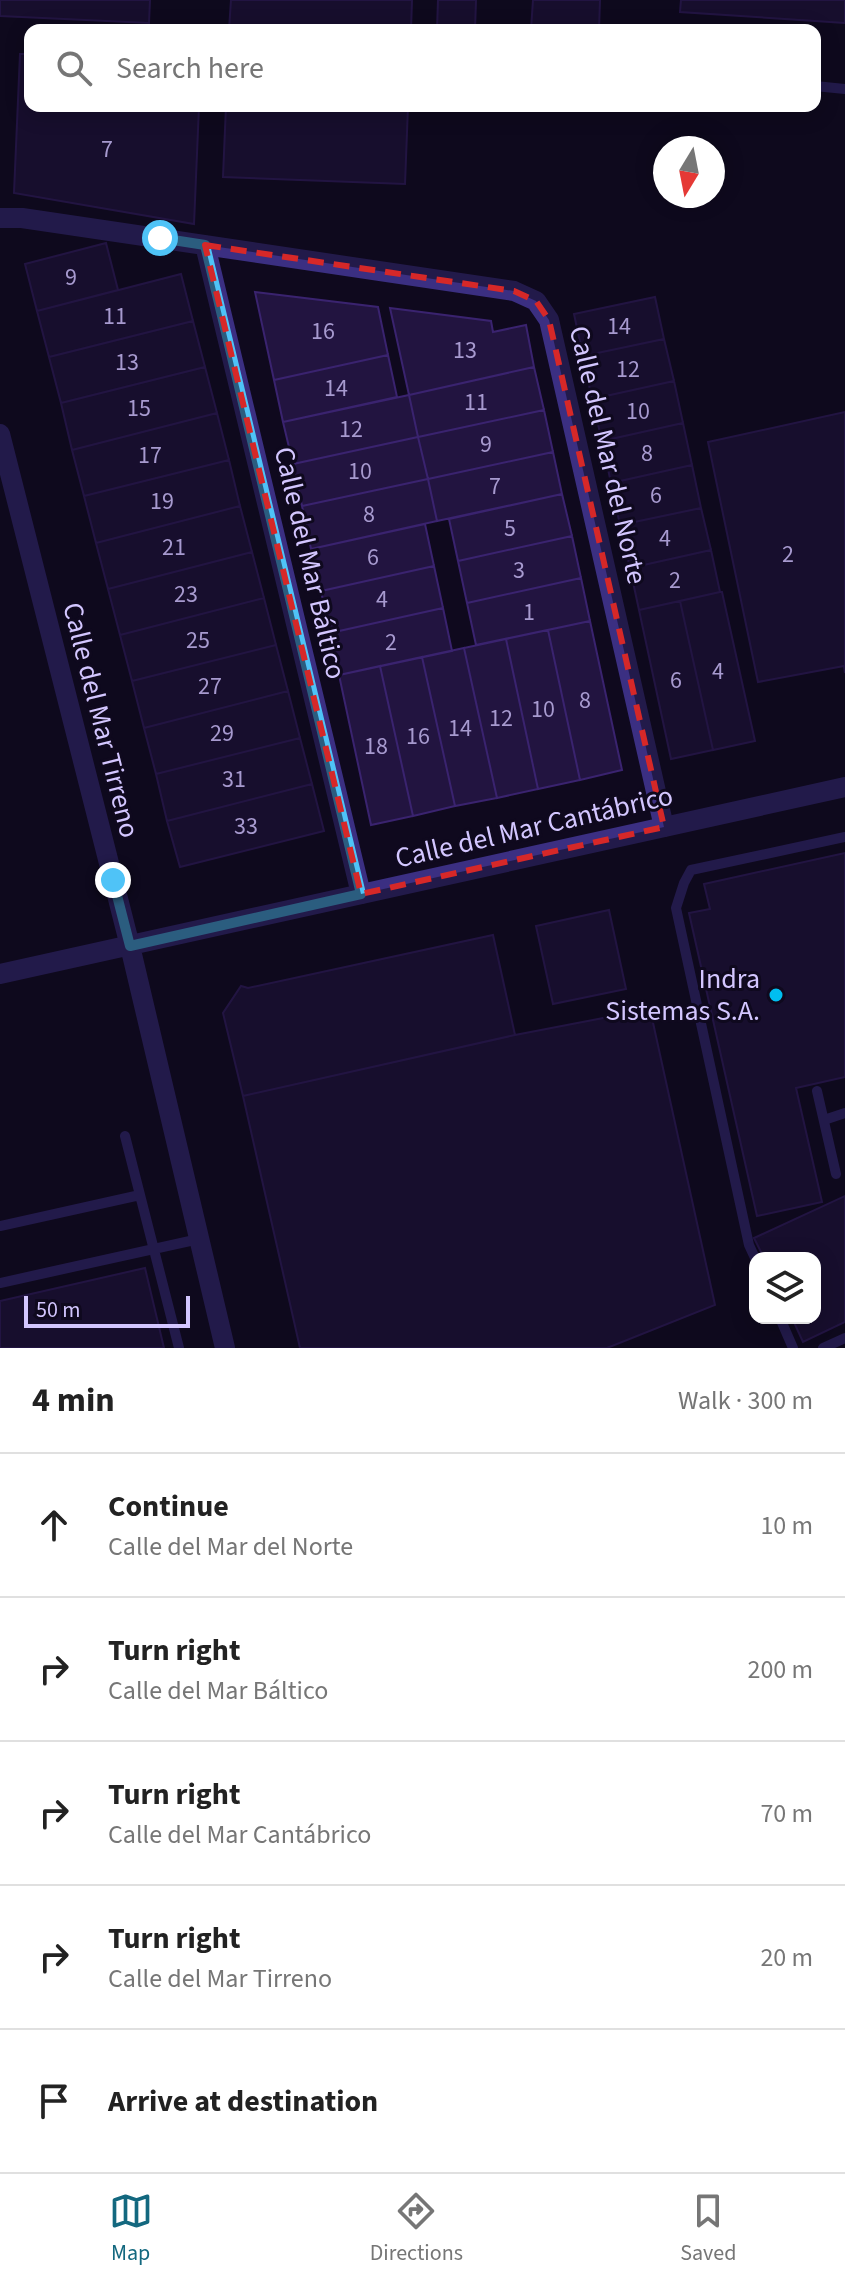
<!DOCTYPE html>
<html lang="en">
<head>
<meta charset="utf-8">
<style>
  :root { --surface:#fff; --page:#f6f6f6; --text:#222; --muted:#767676; --line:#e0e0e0; --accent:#13687f }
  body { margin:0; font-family:"Source Sans 3",sans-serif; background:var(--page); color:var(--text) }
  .controls { position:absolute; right:24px; bottom:24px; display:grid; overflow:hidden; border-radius:16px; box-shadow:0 4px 20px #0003 }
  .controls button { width:72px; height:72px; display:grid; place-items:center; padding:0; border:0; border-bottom:2px solid var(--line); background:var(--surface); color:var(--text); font:40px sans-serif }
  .compass { position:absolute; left:653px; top:136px; width:72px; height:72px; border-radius:50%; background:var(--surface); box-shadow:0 4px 20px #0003; rotate:190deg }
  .scale { position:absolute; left:24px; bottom:20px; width:166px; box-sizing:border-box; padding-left:8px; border:4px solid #d3c6ff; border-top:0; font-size:22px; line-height:28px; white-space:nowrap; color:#d3c6ff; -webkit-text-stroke:6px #0f091e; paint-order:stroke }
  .stop { position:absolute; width:24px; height:24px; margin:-18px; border:6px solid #4fc3f7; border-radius:50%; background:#fff }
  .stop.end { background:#4fc3f7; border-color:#fff; box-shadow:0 2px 8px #0008 }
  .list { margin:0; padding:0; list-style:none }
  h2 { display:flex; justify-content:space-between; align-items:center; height:104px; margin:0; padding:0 32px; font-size:34px }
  h2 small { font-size:26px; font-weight:400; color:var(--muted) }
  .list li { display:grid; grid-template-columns:52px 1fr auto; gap:24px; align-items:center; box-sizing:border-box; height:144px; padding:0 32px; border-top:2px solid var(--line) }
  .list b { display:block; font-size:30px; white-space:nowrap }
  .list p { margin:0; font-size:26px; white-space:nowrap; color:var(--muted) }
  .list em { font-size:26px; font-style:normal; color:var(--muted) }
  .icon { flex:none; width:44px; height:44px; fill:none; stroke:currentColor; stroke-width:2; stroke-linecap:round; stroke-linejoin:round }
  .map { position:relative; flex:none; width:845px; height:1348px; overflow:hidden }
  .search { position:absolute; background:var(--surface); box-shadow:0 4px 20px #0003; left:24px; right:24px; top:24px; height:88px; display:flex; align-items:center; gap:20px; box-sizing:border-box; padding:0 28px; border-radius:16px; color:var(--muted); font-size:30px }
  .sheet { height:824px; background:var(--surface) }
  nav { display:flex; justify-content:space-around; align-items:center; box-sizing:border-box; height:112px; border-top:2px solid var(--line); background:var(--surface); font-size:22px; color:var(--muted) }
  nav a { display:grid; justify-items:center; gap:4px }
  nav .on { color:var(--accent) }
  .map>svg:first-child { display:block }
</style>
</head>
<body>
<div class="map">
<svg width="845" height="1348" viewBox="0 0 845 1348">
  <rect width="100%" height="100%" fill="#0f091e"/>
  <path fill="#221440" stroke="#3a236f" stroke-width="2" d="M 0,0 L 150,0 L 149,23 L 0,16 Z
    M 231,0 L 412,0 L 411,30 L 229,30 Z
    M 438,0 L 476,0 L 475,30 L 437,30 Z
    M 533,0 L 600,0 L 599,30 L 531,30 Z
    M 681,0 L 845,0 L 845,23 L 680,12 Z
    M 20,54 L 30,54 L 30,106 L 199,106 L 194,224 L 14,193 Z
    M 226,106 L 408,106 L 405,184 L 223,177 Z
    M 106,243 L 118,290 L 37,311 L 25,264 Z
    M 181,274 L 193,321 L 49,357 L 37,311 Z
    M 255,292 L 378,307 L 388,355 L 274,380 Z
    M 655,297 L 664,339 L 583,356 L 574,314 Z
    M 390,308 L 491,321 L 493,332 L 526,325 L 534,367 L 409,395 Z
    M 193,321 L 205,367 L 61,403 L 49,357 Z
    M 664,339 L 674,381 L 592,399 L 583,356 Z
    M 388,355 L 397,397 L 283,422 L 274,380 Z
    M 205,367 L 217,413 L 72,450 L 61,403 Z
    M 534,367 L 544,410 L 418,437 L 409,395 Z
    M 674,381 L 683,423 L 602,441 L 592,399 Z
    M 409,395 L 418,437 L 293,464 L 283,422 Z
    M 544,410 L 553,452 L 428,479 L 418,437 Z
    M 845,412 L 845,673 L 844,666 L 758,682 L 708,442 Z
    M 217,413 L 229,460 L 84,496 L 72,450 Z
    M 683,423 L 692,465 L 611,483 L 602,441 Z
    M 418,437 L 428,479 L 302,506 L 293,464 Z
    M 553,452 L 562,494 L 437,521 L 428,479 Z
    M 229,460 L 240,506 L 96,543 L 84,496 Z
    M 692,465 L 701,508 L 620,525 L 611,483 Z
    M 428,479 L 437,521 L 311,549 L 302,506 Z
    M 562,494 L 572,536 L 458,561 L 449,519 Z
    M 240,506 L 252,552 L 108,589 L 96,543 Z
    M 701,508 L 711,550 L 630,568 L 620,525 Z
    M 425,524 L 434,566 L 321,591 L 311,549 Z
    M 572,536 L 581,578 L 467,603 L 458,561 Z
    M 711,550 L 720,592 L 639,610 L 630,568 Z
    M 252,552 L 264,598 L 120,635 L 108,589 Z
    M 434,566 L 443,608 L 330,633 L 321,591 Z
    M 581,578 L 590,621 L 476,645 L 467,603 Z
    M 720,592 L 722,592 L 755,741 L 713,750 L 680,601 Z
    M 264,598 L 276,645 L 132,681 L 120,635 Z
    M 680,601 L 713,750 L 671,759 L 639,610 Z
    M 443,608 L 452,651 L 339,675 L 330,633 Z
    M 590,621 L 622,770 L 580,780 L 548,630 Z
    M 548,630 L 580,780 L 538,789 L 506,639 Z
    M 506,639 L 538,789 L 497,798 L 464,648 Z
    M 276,645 L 288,691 L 144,728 L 132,681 Z
    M 464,648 L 497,798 L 455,806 L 422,657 Z
    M 422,657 L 455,806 L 413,816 L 380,666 Z
    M 380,666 L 413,816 L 371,825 L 339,675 Z
    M 288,691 L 300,738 L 156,774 L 144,728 Z
    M 300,738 L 312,784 L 167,821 L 156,774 Z
    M 312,784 L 324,831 L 180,867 L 167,821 Z
    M 845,853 L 845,1077 L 796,1088 L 822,1202 L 757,1216 L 689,913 L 710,909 L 704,884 Z
    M 609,910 L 626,989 L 553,1004 L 536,926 Z
    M 493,935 L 515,1035 L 243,1096 L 223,1013 L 241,986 L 248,988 Z
    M 650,1009 L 715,1305 L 607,1348 L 300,1348 L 243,1096 L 515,1035 Z
    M 845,1196 L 845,1322 L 803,1342 L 792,1318 L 815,1318 L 815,1258 L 764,1258 L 754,1238 Z
    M 145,1268 L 164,1348 L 0,1348 L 0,1301 Z"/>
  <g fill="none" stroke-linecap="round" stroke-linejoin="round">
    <path stroke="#3b2f82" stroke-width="10" d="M 815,86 L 845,89
      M 817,1091 L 836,1174
      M 824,1120 L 845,1113
      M 125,1136 L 179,1348
      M 0,1226 L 140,1195
      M 755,1258 L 749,1245 L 676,908 L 684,883 L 691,870 L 845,837
      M 0,1283 L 199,1239
      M 780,1318 L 793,1348
      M 823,1348 L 845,1338"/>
    <path stroke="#3b2f82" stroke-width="20" d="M 0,218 L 22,218 L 514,291 L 536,301 L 549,320 L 664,827
      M 205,245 L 361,894"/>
    <path stroke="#3b2f82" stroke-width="20" d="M 0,434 L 130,946 L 225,1348
      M 0,974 L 845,787"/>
  </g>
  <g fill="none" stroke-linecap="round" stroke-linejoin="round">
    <path stroke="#4fc3f7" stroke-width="10" d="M 113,880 L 130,946 L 361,894 L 205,245 L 160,238"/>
  </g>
  <path d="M0 0H845V1348H0ZM 205,245 L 514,291 L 536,301 L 549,320 L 664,827 L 361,894 Z" fill="#0f091e" fill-opacity=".55" fill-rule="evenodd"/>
  <path fill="none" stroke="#d62828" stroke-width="6" stroke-dasharray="16 10" stroke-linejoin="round" d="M 205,245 L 514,291 L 536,301 L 549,320 L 664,827 L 361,894 Z"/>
  <circle fill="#00bef1" stroke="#0f091e" stroke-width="3" cx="776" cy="995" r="8"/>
  <g text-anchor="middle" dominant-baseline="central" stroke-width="6" stroke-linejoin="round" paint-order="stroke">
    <g font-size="24" fill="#a79acf">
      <text x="107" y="149">7</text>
      <text x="71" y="277">9</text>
      <text x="115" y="316">11</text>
      <text x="619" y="326">14</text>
      <text x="323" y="331">16</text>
      <text x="465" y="350">13</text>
      <text x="127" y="362">13</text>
      <text x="628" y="369">12</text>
      <text x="336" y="388">14</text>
      <text x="476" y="402">11</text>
      <text x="139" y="408">15</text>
      <text x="638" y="411">10</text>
      <text x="351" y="429">12</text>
      <text x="486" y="444">9</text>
      <text x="647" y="453">8</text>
      <text x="150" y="455">17</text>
      <text x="360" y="471">10</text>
      <text x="495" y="486">7</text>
      <text x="656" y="495">6</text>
      <text x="162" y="501">19</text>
      <text x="369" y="514">8</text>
      <text x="510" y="528">5</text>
      <text x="665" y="538">4</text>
      <text x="174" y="547">21</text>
      <text x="788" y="554">2</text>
      <text x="373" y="557">6</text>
      <text x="519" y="570">3</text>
      <text x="675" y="580">2</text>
      <text x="186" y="594">23</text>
      <text x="382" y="599">4</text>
      <text x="529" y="612">1</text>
      <text x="198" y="640">25</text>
      <text x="391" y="642">2</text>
      <text x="718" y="671">4</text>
      <text x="676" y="680">6</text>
      <text x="210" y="686">27</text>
      <text x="585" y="700">8</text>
      <text x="543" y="709">10</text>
      <text x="501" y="718">12</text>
      <text x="460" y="728">14</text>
      <text x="222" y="733">29</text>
      <text x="418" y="736">16</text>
      <text x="376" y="746">18</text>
      <text x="234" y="779">31</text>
      <text x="246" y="826">33</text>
    </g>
    <g font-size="28" fill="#d3c6ff" stroke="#0f091e">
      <text transform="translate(608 455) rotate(77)">Calle del Mar del Norte</text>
      <text transform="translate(310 563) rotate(77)">Calle del Mar Báltico</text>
      <text transform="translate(101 720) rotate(76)">Calle del Mar Tirreno</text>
      <text transform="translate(534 827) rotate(-13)">Calle del Mar Cantábrico</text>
    </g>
    <g font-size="28" fill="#d3c6ff" stroke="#0f091e" text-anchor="end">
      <text x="760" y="979">Indra<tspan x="760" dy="32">Sistemas S.A.</tspan></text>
    </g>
  </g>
</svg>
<div class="controls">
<button><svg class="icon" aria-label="layers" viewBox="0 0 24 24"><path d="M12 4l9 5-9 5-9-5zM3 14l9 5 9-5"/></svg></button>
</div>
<svg class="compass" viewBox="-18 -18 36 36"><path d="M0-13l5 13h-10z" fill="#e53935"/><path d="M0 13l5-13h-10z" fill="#767676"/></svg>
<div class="scale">50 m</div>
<div class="stop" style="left:160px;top:238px"></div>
<div class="stop end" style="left:113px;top:880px"></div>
<div class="search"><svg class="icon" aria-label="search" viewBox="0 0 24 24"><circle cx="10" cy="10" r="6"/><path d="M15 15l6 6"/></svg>Search here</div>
</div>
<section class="sheet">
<h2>4 min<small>Walk · 300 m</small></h2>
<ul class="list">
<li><svg class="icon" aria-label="ahead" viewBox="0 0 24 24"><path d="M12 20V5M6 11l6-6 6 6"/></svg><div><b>Continue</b><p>Calle del Mar del Norte</p></div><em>10 m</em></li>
<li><svg class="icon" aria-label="right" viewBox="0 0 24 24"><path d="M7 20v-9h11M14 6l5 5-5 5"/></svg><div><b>Turn right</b><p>Calle del Mar Báltico</p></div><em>200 m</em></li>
<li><svg class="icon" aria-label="right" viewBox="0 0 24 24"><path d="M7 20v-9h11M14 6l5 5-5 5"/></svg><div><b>Turn right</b><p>Calle del Mar Cantábrico</p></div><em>70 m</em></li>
<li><svg class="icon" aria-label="right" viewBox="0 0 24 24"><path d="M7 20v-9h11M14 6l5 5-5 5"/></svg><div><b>Turn right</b><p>Calle del Mar Tirreno</p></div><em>20 m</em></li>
<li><svg class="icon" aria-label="arrive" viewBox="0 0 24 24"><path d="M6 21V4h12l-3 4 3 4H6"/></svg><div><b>Arrive at destination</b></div></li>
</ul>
</section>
<nav>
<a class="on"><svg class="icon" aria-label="map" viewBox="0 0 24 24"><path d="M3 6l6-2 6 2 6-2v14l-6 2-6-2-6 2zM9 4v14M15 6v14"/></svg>Map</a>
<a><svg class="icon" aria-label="directions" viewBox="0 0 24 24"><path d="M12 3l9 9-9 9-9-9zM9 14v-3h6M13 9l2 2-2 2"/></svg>Directions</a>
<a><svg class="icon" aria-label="saved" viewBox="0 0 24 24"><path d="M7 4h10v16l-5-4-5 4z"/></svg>Saved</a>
</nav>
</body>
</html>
